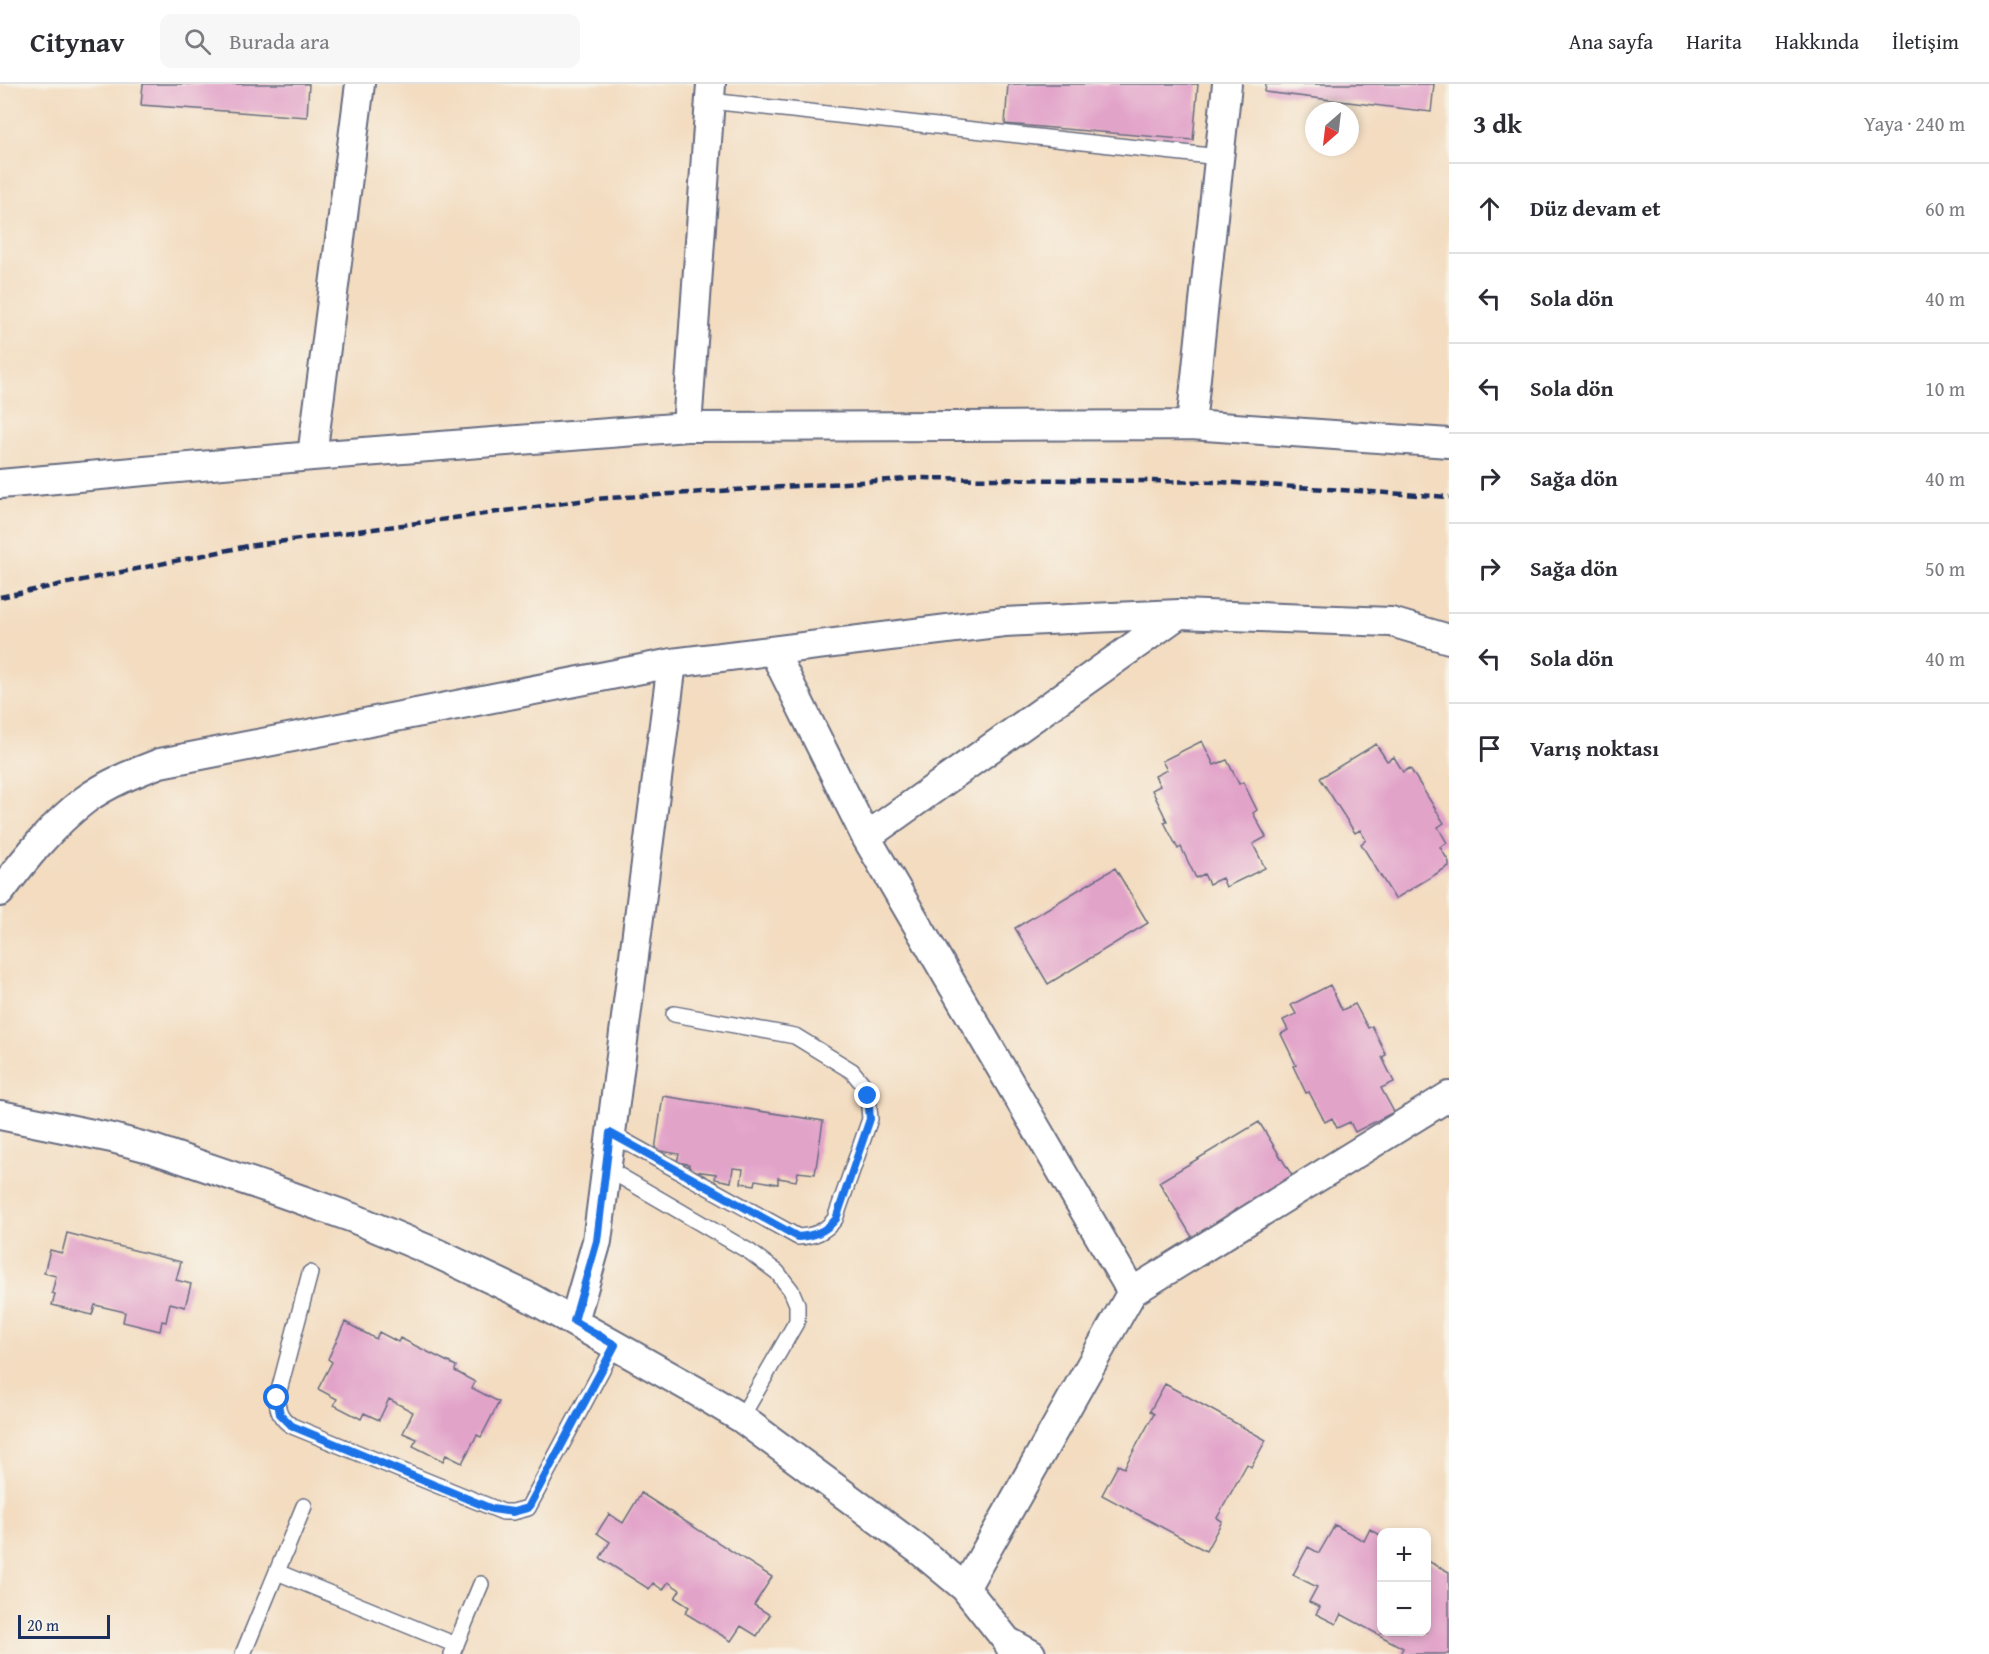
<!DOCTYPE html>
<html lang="tr">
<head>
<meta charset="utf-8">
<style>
  :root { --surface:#fff; --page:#f7f7f7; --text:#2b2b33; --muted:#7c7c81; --line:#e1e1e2 }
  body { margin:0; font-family:"Gentium Book Plus",serif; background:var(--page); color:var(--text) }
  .controls { position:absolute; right:18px; bottom:18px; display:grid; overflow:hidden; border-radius:12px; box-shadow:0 3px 9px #0003 }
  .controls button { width:54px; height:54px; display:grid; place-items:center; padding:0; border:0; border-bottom:2px solid var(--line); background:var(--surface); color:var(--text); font:30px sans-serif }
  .compass { position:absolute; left:1305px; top:18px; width:54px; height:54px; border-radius:50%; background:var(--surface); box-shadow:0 3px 9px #0003; rotate:208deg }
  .scale { position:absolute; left:18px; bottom:15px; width:92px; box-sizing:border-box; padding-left:6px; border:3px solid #1b2f5e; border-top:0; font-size:16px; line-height:21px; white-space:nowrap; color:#1b2f5e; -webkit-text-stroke:4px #f7f3e8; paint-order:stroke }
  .stop { position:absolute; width:18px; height:18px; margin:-14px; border:4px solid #1a73e8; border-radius:50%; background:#fff }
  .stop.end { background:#1a73e8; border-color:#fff; box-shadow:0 2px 6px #0008 }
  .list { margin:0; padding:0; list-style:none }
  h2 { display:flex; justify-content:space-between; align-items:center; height:78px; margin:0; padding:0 24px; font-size:26px }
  h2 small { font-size:20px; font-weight:400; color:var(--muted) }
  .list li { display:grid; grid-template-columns:39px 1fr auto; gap:18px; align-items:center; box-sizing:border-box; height:90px; padding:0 24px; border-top:2px solid var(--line) }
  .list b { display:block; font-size:22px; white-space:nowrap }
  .list em { font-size:20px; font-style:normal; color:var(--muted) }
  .icon { flex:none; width:33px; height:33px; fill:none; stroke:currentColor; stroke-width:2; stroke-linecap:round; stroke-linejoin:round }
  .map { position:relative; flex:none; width:1449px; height:1570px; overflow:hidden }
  header { display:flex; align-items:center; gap:36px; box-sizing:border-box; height:84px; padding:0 30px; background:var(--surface); border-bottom:2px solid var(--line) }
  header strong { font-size:28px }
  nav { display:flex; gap:33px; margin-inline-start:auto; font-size:21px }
  .search { width:420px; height:54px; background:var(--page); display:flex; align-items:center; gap:15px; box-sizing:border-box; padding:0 21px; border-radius:12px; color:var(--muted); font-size:22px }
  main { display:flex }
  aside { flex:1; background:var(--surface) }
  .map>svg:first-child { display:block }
</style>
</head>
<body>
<header>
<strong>Citynav</strong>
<div class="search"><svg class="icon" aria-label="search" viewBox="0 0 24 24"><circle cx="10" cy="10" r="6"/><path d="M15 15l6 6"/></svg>Burada ara</div>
<nav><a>Ana sayfa</a><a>Harita</a><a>Hakkında</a><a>İletişim</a></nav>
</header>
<main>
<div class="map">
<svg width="1449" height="1570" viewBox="0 0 1449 1570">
  <rect width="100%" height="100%" fill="#f7f3e8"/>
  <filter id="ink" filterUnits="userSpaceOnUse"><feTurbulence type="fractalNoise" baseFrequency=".0167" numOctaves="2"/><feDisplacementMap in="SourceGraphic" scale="12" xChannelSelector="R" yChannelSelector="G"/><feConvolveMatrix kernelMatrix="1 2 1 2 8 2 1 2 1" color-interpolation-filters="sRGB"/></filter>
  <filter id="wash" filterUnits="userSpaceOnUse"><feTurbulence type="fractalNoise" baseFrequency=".008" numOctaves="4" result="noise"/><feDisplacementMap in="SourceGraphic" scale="24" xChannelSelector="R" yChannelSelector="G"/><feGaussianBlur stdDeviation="1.35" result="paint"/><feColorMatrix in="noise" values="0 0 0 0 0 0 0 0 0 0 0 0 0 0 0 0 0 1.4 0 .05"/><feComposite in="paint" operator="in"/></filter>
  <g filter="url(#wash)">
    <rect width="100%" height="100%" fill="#f3dcc0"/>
    <g id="blocks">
      <path fill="#e2a3c9" d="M 143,0 L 309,0 L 307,33 L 141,21 Z
        M 1008,0 L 1198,0 L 1193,56 L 1005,40 Z
        M 1266,0 L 1434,0 L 1431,28 L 1265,8 Z
        M 1202,657 L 1214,681 L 1227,676 L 1239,700 L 1243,698 L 1257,726 L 1253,729 L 1266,753 L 1253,760 L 1265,784 L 1226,803 L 1222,794 L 1209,800 L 1204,790 L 1196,794 L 1181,763 L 1178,765 L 1164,738 L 1167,737 L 1152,706 L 1160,702 L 1155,692 L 1167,686 L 1162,677 Z
        M 1376,660 L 1387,677 L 1394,673 L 1403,688 L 1410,684 L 1444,739 L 1438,743 L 1447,759 L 1440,763 L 1449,778 L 1449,782 L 1395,815 L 1361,760 L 1366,756 L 1360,746 L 1355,749 L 1320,694 Z
        M 1115,784 L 1148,839 L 1048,900 L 1015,844 Z
        M 1330,901 L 1342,926 L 1355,920 L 1368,944 L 1372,942 L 1386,971 L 1382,973 L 1394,998 L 1381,1004 L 1394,1028 L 1355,1048 L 1350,1038 L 1337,1044 L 1332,1034 L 1325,1038 L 1309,1008 L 1306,1009 L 1293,982 L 1296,981 L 1281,950 L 1288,946 L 1283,936 L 1296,930 L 1291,921 Z
        M 663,1012 L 823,1037 L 815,1090 L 798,1088 L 796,1097 L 778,1094 L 778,1100 L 756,1096 L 755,1101 L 741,1099 L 743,1085 L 733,1084 L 731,1098 L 715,1095 L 716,1090 L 688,1086 L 689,1080 L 677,1078 L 679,1070 L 655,1066 Z
        M 1259,1038 L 1293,1093 L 1192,1153 L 1159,1098 Z
        M 67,1149 L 181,1178 L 176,1196 L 191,1200 L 185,1223 L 170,1219 L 166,1238 L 162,1237 L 160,1247 L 123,1238 L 125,1228 L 95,1221 L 92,1231 L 52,1221 L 55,1210 L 52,1209 L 56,1192 L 44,1189 L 50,1166 L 62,1169 Z
        M 345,1238 L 376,1255 L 379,1248 L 398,1258 L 400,1254 L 456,1282 L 455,1287 L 475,1298 L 472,1304 L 499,1318 L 481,1353 L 477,1351 L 462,1379 L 446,1371 L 443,1377 L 413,1362 L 417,1355 L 403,1349 L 413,1328 L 389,1315 L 379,1336 L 364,1329 L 361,1335 L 334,1321 L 337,1315 L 318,1305 L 332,1278 L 328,1275 Z
        M 1165,1300 L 1266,1356 L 1251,1383 L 1247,1380 L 1217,1434 L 1222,1437 L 1206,1467 L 1102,1411 L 1118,1381 L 1124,1384 L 1154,1330 L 1150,1327 Z
        M 641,1409 L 772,1493 L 754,1521 L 770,1531 L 757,1552 L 741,1542 L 731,1557 L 685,1529 L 689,1523 L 675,1514 L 680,1506 L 668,1498 L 663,1506 L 653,1499 L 649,1505 L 600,1474 L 610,1458 L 597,1449 L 609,1430 L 623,1439 Z
        M 1335,1441 L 1364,1457 L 1370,1445 L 1382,1452 L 1382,1548 L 1426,1548 L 1426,1476 L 1449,1488 L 1449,1570 L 1400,1570 L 1403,1564 L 1341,1530 L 1336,1540 L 1316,1530 L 1320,1523 L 1309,1518 L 1317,1503 L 1293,1491 L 1308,1463 L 1319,1469 Z"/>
    </g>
  </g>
  <g filter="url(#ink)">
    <use href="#blocks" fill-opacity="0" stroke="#676c80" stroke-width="1.5"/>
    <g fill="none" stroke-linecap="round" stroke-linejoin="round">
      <g stroke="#676c80" stroke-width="18">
        <path id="lane" d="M 710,17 L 1219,73
          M 610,1049 L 798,1153 C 814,1152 825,1148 835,1135 L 870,1035 L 868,1012 L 862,999 L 852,987 L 795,952 L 674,930
          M 606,1084 L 750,1168 L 777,1188 L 791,1206 L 797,1220 L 797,1237 L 741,1334
          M 310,1189 L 277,1314 C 277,1327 281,1335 292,1342 L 503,1428 L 513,1428 L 528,1424 L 615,1261
          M 277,1488 L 456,1561
          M 243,1570 L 304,1422
          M 452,1570 L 481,1500"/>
      </g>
      <g stroke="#676c80" stroke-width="32">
        <path id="street" d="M 1191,341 L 1227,0
          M 687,343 L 711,0
          M 312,372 L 360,0
          M 0,400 L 312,372 L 687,343 L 1191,341 L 1449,359
          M 774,568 L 866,753 L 1132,1208
          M 866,753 L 1179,530
          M 0,808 C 25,775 52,741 85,716 C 108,699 134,689 160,679 L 672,579 L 1004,538 L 1179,530 L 1391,538 L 1449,555
          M 0,1031 L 112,1054 L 153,1065 L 271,1105 L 353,1134 L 436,1169 L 529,1213 L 696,1307 L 741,1334 L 919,1466 L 965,1504 L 1007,1557
          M 574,1237 L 597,1157 L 672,579
          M 965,1504 L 1132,1208 L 1449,1012
          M 1014,1570 L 1007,1557 L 1031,1570"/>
      </g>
      <use href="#lane" stroke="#fff" stroke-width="15"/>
      <use href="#street" stroke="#fff" stroke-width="28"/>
      <path stroke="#1b2f5e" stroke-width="4.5" stroke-dasharray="9 4.5" stroke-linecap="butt" d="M 0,513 L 248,462 L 594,415 L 922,394 L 1220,398 L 1449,413"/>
    </g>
  </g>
  <g fill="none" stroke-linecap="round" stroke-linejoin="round" filter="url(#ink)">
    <path stroke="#1a73e8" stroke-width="8" d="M 277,1314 L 280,1330 L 292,1342 L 492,1425 L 513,1428 L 528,1424 L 615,1261 L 574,1237 L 597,1157 L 610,1049 L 798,1153 C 814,1152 825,1148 836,1135 L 870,1035 L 868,1012"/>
  </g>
</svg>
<div class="controls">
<button>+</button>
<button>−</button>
</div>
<svg class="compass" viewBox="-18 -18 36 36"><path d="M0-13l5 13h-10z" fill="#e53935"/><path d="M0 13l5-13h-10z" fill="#7c7c81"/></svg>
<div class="scale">20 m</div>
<div class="stop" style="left:277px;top:1314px"></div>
<div class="stop end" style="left:868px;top:1012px"></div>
</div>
<aside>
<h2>3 dk<small>Yaya · 240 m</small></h2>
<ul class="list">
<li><svg class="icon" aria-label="ahead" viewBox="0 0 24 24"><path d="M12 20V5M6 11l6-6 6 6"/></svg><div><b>Düz devam et</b></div><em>60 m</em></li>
<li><svg class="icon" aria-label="left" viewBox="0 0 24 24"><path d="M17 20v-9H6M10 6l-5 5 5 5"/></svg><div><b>Sola dön</b></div><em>40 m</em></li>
<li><svg class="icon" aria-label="left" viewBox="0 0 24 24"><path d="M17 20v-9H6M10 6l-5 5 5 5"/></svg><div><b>Sola dön</b></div><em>10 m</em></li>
<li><svg class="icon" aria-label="right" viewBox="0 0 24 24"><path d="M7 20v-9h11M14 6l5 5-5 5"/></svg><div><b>Sağa dön</b></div><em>40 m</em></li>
<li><svg class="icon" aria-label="right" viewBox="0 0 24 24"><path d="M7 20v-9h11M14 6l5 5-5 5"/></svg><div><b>Sağa dön</b></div><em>50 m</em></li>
<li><svg class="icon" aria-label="left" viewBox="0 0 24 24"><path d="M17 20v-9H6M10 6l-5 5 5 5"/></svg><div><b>Sola dön</b></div><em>40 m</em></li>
<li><svg class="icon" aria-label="arrive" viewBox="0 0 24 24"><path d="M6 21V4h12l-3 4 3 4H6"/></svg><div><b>Varış noktası</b></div></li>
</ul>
</aside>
</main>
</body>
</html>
